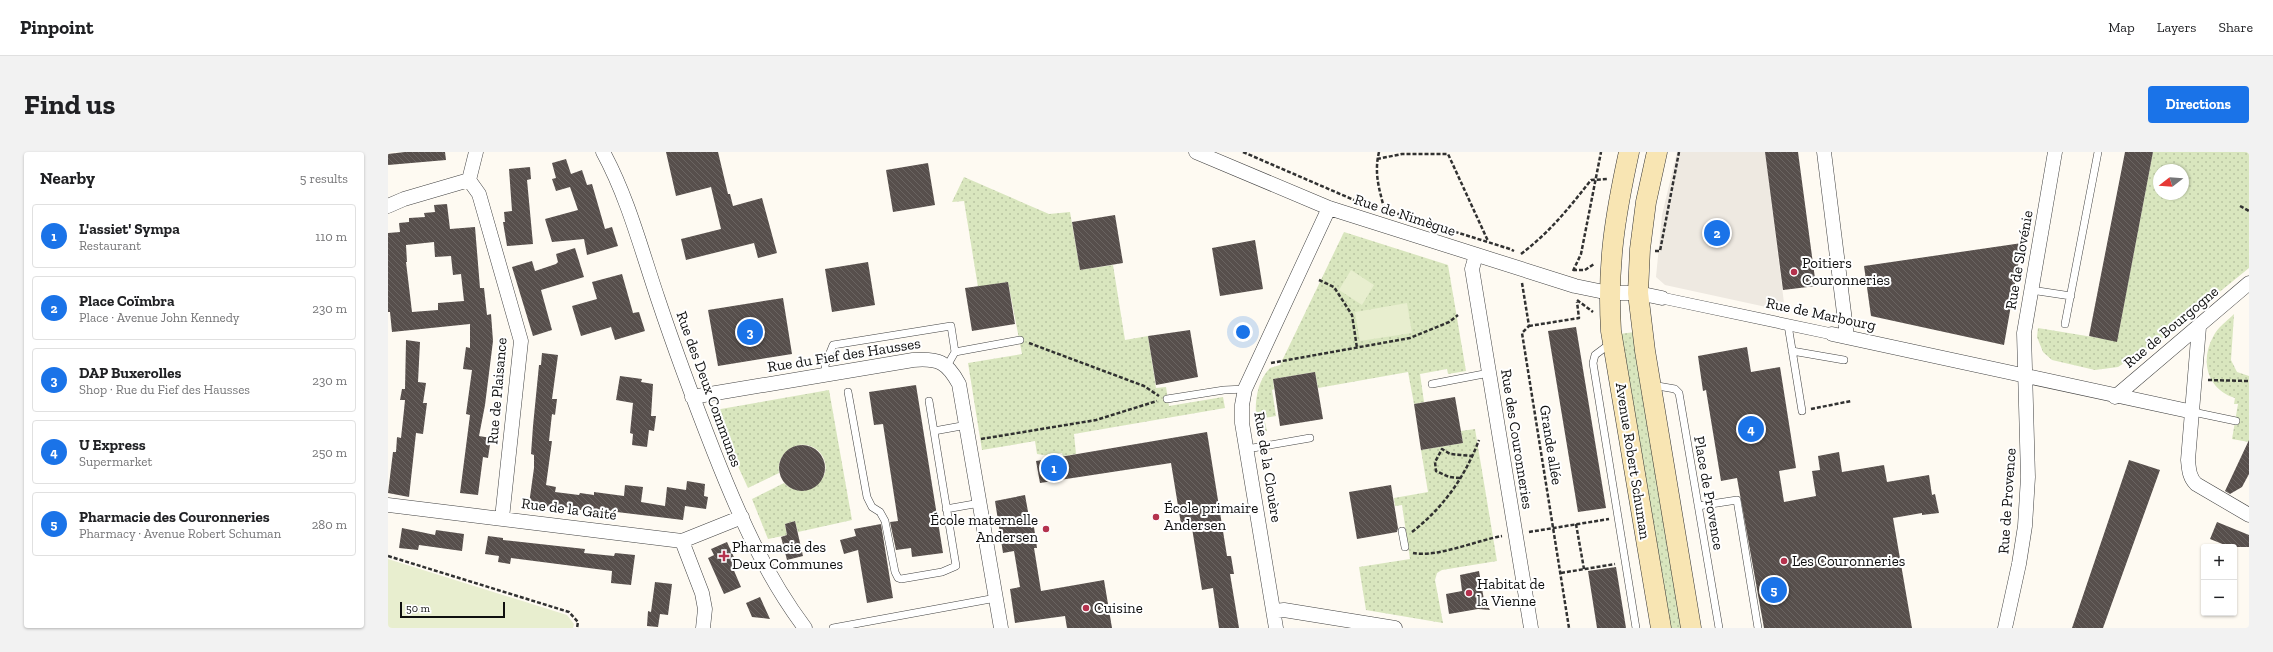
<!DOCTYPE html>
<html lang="en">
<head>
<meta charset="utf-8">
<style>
  :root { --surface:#fff; --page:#f2f2f2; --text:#202124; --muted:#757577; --line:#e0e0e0; --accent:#1a73e8 }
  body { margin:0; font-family:"Zilla Slab",serif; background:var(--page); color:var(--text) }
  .controls { position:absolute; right:12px; bottom:12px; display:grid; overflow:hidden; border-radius:4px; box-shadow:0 1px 3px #0004 }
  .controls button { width:36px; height:36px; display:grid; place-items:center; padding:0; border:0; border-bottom:1px solid var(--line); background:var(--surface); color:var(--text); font:20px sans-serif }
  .compass { position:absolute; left:1765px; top:12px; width:36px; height:36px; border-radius:50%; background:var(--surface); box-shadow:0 1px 3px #0004; rotate:253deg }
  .scale { position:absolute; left:12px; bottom:10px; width:105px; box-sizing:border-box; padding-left:4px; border:2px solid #0f0f0f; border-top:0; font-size:11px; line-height:14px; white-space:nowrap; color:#0f0f0f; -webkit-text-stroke:3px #fff; paint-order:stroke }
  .you { position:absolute; left:855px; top:180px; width:14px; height:14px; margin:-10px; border:3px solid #fff; border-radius:50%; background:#1a73e8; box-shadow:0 0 0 6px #1a73e833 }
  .badge { display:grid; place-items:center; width:26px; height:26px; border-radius:50%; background:var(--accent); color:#fff; font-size:13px; font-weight:700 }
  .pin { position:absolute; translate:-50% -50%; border:2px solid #fff; box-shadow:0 1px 4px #0006 }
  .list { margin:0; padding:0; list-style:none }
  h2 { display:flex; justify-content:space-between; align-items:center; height:52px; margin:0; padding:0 16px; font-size:17px }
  h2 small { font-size:13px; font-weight:400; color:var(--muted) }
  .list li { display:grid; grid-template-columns:26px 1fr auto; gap:12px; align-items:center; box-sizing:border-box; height:64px; margin:0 8px 8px; padding:0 8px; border:1px solid var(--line); border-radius:4px }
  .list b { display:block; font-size:15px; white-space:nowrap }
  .list p { margin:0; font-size:13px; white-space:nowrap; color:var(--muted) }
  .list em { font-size:13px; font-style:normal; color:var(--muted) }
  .map { position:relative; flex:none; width:1861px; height:476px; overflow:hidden; border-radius:4px }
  header { display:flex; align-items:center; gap:24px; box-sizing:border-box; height:56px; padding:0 20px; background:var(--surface); border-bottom:1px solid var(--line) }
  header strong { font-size:19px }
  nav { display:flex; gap:22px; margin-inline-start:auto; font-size:14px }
  .intro { display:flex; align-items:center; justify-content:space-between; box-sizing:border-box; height:96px; padding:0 24px }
  h1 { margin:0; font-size:28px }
  .button { padding:10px 18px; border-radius:4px; background:var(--accent); color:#fff; font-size:14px; font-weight:700 }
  main { display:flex; gap:24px; padding:0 24px }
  aside { flex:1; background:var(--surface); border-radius:4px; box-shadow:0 1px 3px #0004 }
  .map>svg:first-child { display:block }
</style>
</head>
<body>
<header>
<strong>Pinpoint</strong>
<nav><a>Map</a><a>Layers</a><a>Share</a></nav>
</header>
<div class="intro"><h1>Find us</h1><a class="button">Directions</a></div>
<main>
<aside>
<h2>Nearby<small>5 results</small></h2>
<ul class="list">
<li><span class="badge">1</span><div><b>L'assiet' Sympa</b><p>Restaurant</p></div><em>110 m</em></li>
<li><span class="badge">2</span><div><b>Place Coïmbra</b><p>Place · Avenue John Kennedy</p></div><em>230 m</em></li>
<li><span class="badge">3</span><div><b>DAP Buxerolles</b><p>Shop · Rue du Fief des Hausses</p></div><em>230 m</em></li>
<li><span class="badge">4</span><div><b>U Express</b><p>Supermarket</p></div><em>250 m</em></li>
<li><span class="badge">5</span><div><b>Pharmacie des Couronneries</b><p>Pharmacy · Avenue Robert Schuman</p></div><em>280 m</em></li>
</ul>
</aside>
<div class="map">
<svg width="1861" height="476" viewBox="0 0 1861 476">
  <defs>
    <pattern id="grass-dots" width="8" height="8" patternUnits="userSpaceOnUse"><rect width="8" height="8" fill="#d9e6be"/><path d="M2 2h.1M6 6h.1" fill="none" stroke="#b9c4a2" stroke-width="1.8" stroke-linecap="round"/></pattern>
    <pattern id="building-back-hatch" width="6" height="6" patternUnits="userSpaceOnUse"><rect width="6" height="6" fill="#574f4c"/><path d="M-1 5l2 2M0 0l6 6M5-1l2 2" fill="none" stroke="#6a6461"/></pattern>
  </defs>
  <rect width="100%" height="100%" fill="#fefaf2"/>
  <path fill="url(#grass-dots)" fill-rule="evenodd" d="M 1765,0 L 1861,0 L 1861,116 L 1776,185 L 1730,215 L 1707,218 L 1664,208 L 1655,200 L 1649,185 L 1650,176 L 1729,189 ZM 1771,18 L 1795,18 L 1795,42 L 1771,42 Z
    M 576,25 L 661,62 L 682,60 L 692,118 L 725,113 L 737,188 L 760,184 L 768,236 L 778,235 L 781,254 L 835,245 L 837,256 L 686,282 L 688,302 L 675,304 L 674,301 L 667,302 L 668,305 L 649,302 L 647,289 L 594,298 L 580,211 L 634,202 L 620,130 L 590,135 L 576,49 L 564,50 Z
    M 956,80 L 1060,113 L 1078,219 L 1060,222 L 1059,217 L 1032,222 L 1036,250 L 1026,252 L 1020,220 L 930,236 L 927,220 L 885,227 L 886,237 L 884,238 L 888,264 L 876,266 L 879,279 L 870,280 C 866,260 866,232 882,216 L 892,213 Z
    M 1846,162 L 1843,208 L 1849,220 L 1861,224 L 1861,290 L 1844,287 L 1850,252 L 1846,252 L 1847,246 C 1819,237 1812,209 1825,185 C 1829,176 1839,169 1846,162 Z
    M 1247,180 L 1297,476 L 1280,476 L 1231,182 Z
    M 441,238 L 464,368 L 410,380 L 407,369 L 397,372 L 399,383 L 380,387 L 364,347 L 396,331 C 414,349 447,330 435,305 C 422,281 387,295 391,321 L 360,336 L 335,282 L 327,258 Z
    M 1087,277 L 1109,409 L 1054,418 L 1049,421 L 1047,428 L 1055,471 L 978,458 L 971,415 L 1022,407 L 1014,353 L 1007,354 L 1006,346 L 1040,340 L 1033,298 L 1075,291 L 1073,279 Z"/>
  <path fill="#e8eecf" d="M 963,118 L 986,133 L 974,153 L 951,138 Z
    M 1019,151 L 1024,181 L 972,189 L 967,160 Z
    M 0,407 L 179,463 L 186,472 L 185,476 L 0,476 Z"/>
  <path fill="#eee9e1" d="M 1289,0 L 1377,0 L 1397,159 L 1277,133 L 1268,125 L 1274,63 Z"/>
  <path fill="url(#building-back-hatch)" fill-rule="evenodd" d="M 17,0 L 57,0 L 58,8 L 0,13 L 0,2 Z
    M 278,0 L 330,0 L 340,42 L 342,42 L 345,54 L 374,46 L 389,101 L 370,106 L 366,91 L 298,108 L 293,87 L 333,77 L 323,35 L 288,44 Z
    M 1377,0 L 1410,0 L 1428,134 L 1395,138 Z
    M 1737,0 L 1765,0 L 1729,190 L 1701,184 Z
    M 178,7 L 183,22 L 194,18 L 199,33 L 204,32 L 217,77 L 224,75 L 230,94 L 199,103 L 196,87 L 164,90 L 157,67 L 190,58 L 182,35 L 168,39 L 164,27 L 168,26 L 164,11 Z
    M 540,11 L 547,53 L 505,60 L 498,18 Z
    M 142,15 L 143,27 L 139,28 L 145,92 L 119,94 L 115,70 L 117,70 L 116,60 L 124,59 L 121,17 Z
    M 59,52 L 62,77 L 87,75 L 92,136 L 96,136 L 99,163 L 103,162 L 105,189 L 97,253 L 91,284 L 103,286 L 100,306 L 95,305 L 90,343 L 72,341 L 82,263 L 78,262 L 84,218 L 75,217 L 78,195 L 82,196 L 82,172 L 4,180 L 2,160 L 0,160 L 0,81 L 12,80 L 11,71 L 21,70 L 21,66 L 37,65 L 36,61 L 47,60 L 46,53 ZM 46,90 L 47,105 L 63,104 L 65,123 L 73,122 L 76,149 L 50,151 L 50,158 L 24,160 L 18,110 L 19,110 L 18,93 Z
    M 727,63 L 735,111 L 692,118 L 684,70 Z
    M 867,88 L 875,137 L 832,144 L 824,96 Z
    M 1634,91 L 1616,193 L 1483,164 L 1476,114 Z
    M 187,96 L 196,125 L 153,138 L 164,178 L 145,184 L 124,115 L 144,109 L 147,119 L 168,112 L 170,110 L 168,102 Z
    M 480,110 L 487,153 L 444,160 L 437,117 Z
    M 234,122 L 245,161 L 251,160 L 257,179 L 227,188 L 223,175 L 193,184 L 184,154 L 209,147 L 204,130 Z
    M 620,130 L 627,172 L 584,179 L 577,136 Z
    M 395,146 L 404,202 L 330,214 L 320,158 Z
    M 1188,175 L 1218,356 L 1190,360 L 1160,179 Z
    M 802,178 L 810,225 L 768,233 L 760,184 Z
    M 18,188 L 32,190 L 30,230 L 38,231 L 35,251 L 39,251 L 35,282 L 28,281 L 21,345 L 0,341 L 5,300 L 8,300 L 9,285 L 13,286 L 16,258 L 17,248 L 12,248 L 14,237 L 17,237 Z
    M 1359,195 L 1363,220 L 1392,215 L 1408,316 L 1391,319 L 1396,350 L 1428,344 L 1424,319 L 1432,318 L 1430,304 L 1451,300 L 1454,320 L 1496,313 L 1499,330 L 1541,323 L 1544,343 L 1547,342 L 1551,361 L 1534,363 L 1534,361 L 1505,366 L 1524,476 L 1376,476 L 1349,326 L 1333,329 L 1318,238 L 1315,239 L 1310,204 Z
    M 154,201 L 170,203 L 164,247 L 169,247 L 167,263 L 164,262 L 161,289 L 164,289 L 158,333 L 168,335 L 167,340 L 191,343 L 192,341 L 206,343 L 206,340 L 236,344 L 237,333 L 255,335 L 253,350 L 277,354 L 279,335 L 298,338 L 299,329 L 317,332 L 316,344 L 320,345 L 318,357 L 297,354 L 295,368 L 204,357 L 204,360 L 166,353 L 165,355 L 141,352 L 146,316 L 146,303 L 143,302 L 145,274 L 151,213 L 153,213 Z
    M 927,220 L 935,267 L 892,274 L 885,227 Z
    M 232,224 L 254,227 L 253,230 L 265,232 L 263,264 L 268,264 L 266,279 L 261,278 L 259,295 L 244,293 L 245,282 L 242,281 L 245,251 L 228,248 Z
    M 528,233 L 555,401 L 524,405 L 523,396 L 508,398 L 502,370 L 510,369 L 495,272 L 486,273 L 481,240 Z
    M 1067,245 L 1075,291 L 1033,298 L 1026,252 Z
    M 819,280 L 839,404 L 843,404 L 846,422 L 842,422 L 851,476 L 831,476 L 825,436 L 814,438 L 804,376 L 794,378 L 783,311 L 652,331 L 648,309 Z
    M 1861,288 L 1861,322 L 1854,335 L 1842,342 L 1837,339 Z
    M391 316a23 23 0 1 1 46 0a23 23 0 1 1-46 0Z
    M 1741,308 L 1772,318 L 1715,476 L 1684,476 Z
    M 1003,333 L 1010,376 L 1009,380 L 969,387 L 961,340 Z
    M 637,343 L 643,376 L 646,375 L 649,396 L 646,396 L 653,439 L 716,428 L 724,476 L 679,476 L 677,464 L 627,471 L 622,437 L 632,435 L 626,399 L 615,401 L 607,349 Z
    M 407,369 L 415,404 L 399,408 L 393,385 L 399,383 L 397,372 Z
    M 1829,370 L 1861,383 L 1861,395 L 1842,395 L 1822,387 Z
    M 493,372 L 505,446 L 479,451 L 470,398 L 456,402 L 452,388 L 468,384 L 466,377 Z
    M 14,376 L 47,383 L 48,378 L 76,382 L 74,399 L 31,393 L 30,398 L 11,396 Z
    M 100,384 L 115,386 L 115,388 L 197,397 L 196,401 L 226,404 L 227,401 L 247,403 L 243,433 L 223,431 L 224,419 L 123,406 L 122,412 L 110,410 L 111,404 L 97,402 Z
    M 339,390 L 349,412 L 344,414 L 353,435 L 336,442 L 320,406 L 326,403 L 323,397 Z
    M 1228,415 L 1238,476 L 1209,476 L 1200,419 Z
    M 1091,419 L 1096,448 L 1102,458 L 1090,457 L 1061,462 L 1058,442 L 1074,439 L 1072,423 Z
    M 267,430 L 284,432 L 280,463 L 272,462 L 270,475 L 259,474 L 260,459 L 263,460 Z
    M 372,445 L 382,467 L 364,465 L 358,451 Z"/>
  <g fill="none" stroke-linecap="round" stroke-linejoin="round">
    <g stroke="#424242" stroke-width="8">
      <path id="service" d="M 1643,138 L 1683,144
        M 1677,172 L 1710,0
        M 1400,173 L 1414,259
        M 1223,191 L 1207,203 L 1205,211 L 1248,476
        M 1404,199 L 1456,208
        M 559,214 L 567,200 L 632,188
        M 438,223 L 437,213 L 445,193 L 563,174 L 567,200
        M 1044,232 L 1101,221
        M 1264,233 L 1287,237 L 1291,241 L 1331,476
        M 460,240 L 479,345 L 484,355 L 492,360 L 497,369 L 507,420 L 510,426 L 513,427 L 554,420 L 568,414 L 541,249
        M 779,247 L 836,238 L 857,237
        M 1805,260 L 1848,269
        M 546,279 L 579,273
        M 859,297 L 922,286
        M 1310,354 L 1349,348 L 1370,476
        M 558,357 L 592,351
        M 1014,379 L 1017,395
        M 445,476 L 608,446"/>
    </g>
    <g stroke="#424242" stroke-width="12">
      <path id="pedestrian" d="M 1274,146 L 1444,182"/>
    </g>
    <g stroke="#424242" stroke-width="15">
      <path id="minor" d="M 215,0 C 240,46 253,97 270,147 C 287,198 306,249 326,300 C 350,361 377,423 417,476
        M 808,0 L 941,56 L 1187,134 L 1221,141 L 1250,141 L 1274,146
        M 1436,0 L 1459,185
        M 81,28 L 91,42 L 133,189 L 114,366
        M 0,54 L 16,47 L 81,28 L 88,0
        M 1088,103 L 1084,117 L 1143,476
        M 1811,175 L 1800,308 C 1801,317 1801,325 1808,332 L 1861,363
        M 1444,182 L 1805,260
        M 304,245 L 525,208 C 551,206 559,210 571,232 L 613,476
        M 1727,245 L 1861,131
        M 0,353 L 294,389 L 354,365
        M 294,389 L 314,441 L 317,457 L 315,476
        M 887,459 L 896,458 L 1007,476
        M 888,476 L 854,271 L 854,253 L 857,237 L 941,56
        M 1617,476 L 1631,412 L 1637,374 L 1640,325 L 1636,181 L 1667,0"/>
    </g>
    <g stroke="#313131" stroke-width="21">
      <path id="secondary" d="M 1241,0 C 1227,64 1219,113 1223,179 L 1273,476
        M 1269,0 L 1258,50 L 1252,97 L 1250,141 L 1257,199 L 1303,476"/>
    </g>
    <path stroke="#313131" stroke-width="2.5" stroke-dasharray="4 2" stroke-linecap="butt" d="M 855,0 L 966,48
      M 991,0 C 986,21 991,36 996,56
      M 989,7 L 1014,2 L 1060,2 L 1100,89
      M 975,51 L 1122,97 L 1126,99
      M 1852,54 L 1861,59
      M 1267,99 L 1272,99 L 1291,0
      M 1133,102 C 1162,80 1181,56 1203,28 L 1220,27
      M 1185,118 L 1197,118 L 1206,112
      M 1185,119 L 1193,102 L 1213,0
      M 931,128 L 946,135 L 964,163 L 969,196
      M 1134,131 L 1141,174 L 1134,181 L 1181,476
      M 1189,148 L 1205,160
      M 1141,174 L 1191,166 L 1189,150
      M 641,191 L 756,234 L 771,244
      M 883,211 L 1022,186 L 1061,170 L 1070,163
      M 1820,228 L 1861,229
      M 1423,257 L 1463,249
      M 593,287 L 708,268 L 769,249
      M 1072,326 L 1061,325 L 1048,319 L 1047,310 L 1054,297 L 1062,302 L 1085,304
      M 1188,372 L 1196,417
      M 1024,380 C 1055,356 1077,325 1091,288
      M 1141,380 L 1221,367
      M 1025,401 C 1048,406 1090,388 1114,384
      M 0,404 L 181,460 L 190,470 L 189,476
      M 1173,421 L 1227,412"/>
    <use href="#service" stroke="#fff" stroke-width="7"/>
    <use href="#pedestrian" stroke="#fff" stroke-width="11"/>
    <use href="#minor" stroke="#fff" stroke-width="14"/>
    <use href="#secondary" stroke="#f8e5b3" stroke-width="20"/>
  </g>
  <g fill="#b4324d" stroke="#fff" stroke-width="1.5">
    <circle cx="1406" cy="120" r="4"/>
    <circle cx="768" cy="365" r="4"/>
    <circle cx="658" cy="377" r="4"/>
    <path d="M334 398h4v4h4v4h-4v4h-4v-4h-4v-4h4z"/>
    <circle cx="1396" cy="409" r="4"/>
    <circle cx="1081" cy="441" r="4"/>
    <circle cx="698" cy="456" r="4"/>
  </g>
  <g text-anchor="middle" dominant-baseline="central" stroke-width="4" stroke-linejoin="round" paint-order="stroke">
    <g font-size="15" fill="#0f0f0f" stroke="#fff">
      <text transform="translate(1017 63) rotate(18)">Rue de Nimègue</text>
      <text transform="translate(1631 108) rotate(-80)">Rue de Slovénie</text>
      <text transform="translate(1433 162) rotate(12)">Rue de Marbourg</text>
      <text transform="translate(1783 175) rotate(-40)">Rue de Bourgogne</text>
      <text transform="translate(456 203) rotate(-9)">Rue du Fief des Hausses</text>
      <text transform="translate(321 237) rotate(70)">Rue des Deux Communes</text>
      <text transform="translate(109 239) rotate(-85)">Rue de Plaisance</text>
      <text transform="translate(1129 287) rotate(81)">Rue des Couronneries</text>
      <text transform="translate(1163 293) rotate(81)">Grande allée</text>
      <text transform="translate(1245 309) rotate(81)">Avenue Robert Schuman</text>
      <text transform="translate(880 315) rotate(81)">Rue de la Clouère</text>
      <text transform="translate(1321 341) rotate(80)">Place de Provence</text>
      <text transform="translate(1619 349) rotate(-86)">Rue de Provence</text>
      <text transform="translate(181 357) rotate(7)">Rue de la Gaité</text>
    </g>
    <g font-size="15" fill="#0f0f0f" stroke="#fff" text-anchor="start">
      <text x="1414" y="111">Poitiers<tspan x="1414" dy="17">Couronneries</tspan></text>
      <text x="776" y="356">École primaire<tspan x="776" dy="17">Andersen</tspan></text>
      <text x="650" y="368" text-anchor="end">École maternelle<tspan x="650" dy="17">Andersen</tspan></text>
      <text x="344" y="395">Pharmacie des<tspan x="344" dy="17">Deux Communes</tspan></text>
      <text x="1404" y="409">Les Couronneries</text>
      <text x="1089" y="432">Habitat de<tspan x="1089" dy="17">la Vienne</tspan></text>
      <text x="706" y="456">Cuisine</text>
    </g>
  </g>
</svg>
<div class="controls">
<button>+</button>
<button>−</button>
</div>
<svg class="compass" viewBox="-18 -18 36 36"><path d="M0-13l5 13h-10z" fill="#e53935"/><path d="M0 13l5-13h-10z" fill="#757577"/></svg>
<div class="scale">50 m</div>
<div class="you"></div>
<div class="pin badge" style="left:666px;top:316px">1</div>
<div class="pin badge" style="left:1329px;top:81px">2</div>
<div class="pin badge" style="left:362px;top:180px">3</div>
<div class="pin badge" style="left:1363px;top:277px">4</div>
<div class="pin badge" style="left:1386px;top:438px">5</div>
</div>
</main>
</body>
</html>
